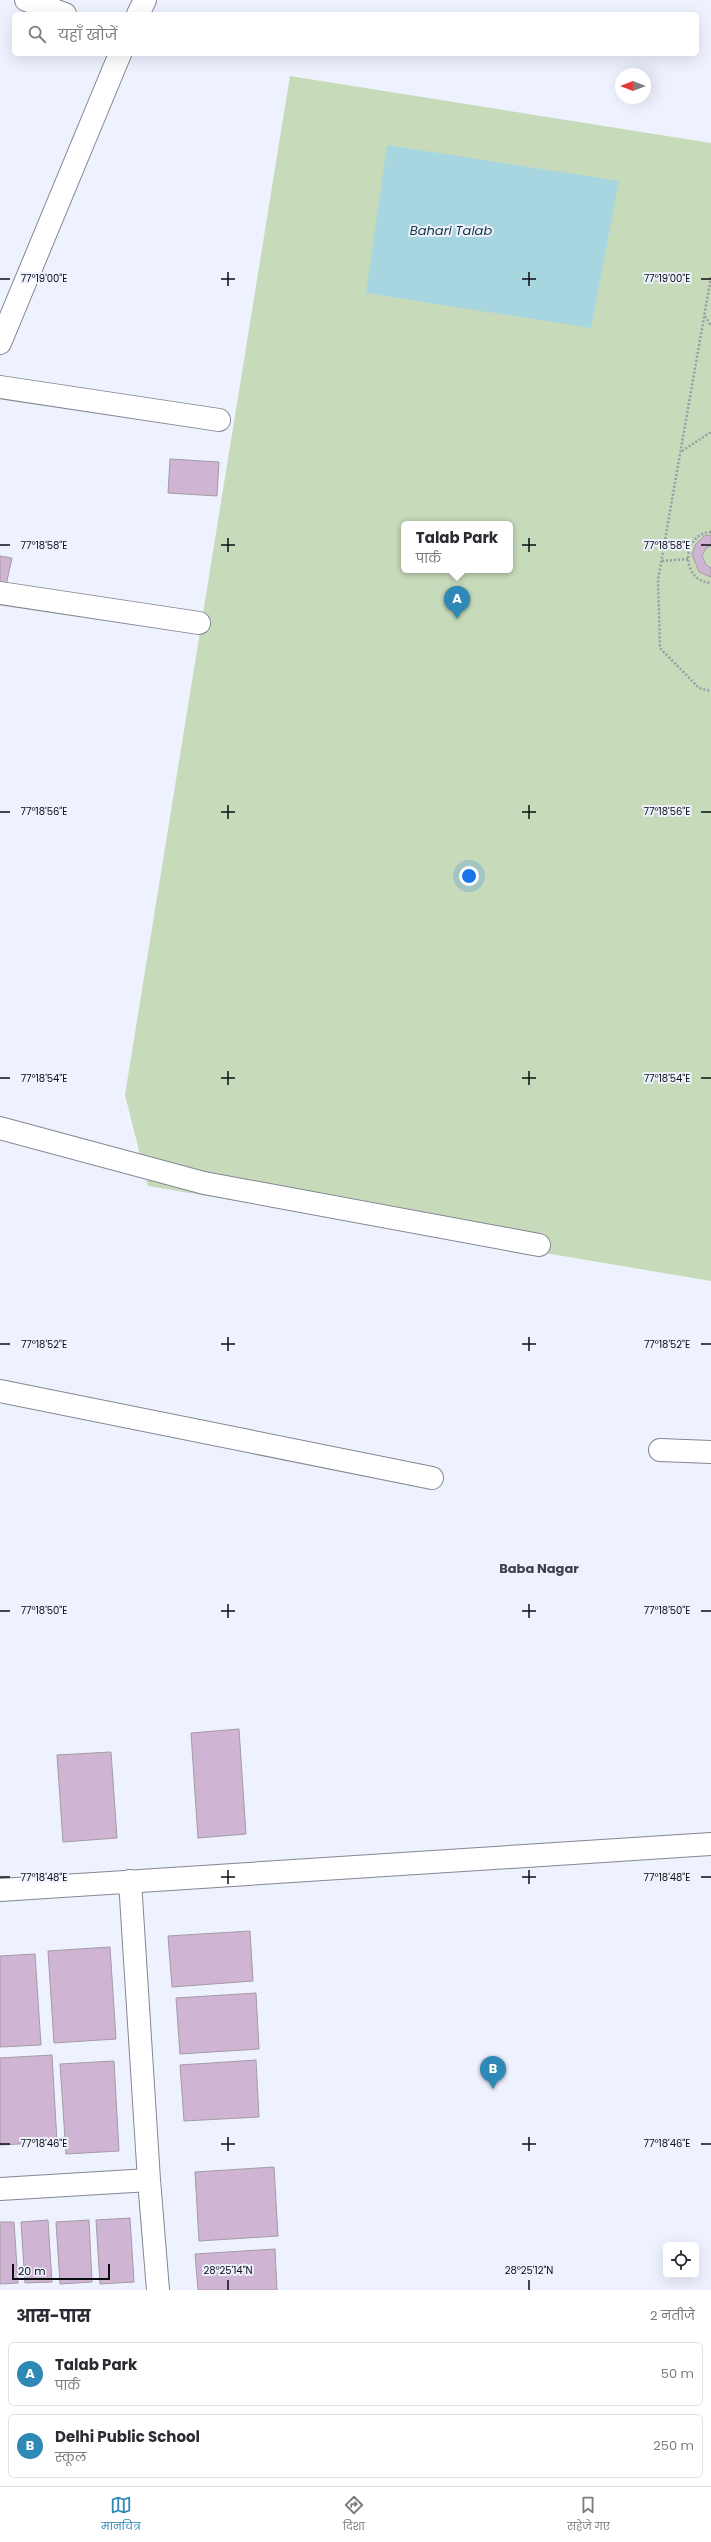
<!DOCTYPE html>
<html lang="hi">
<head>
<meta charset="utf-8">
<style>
  :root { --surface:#fff; --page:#f7f7f7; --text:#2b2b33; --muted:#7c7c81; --line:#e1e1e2; --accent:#2e89b6 }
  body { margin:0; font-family:Poppins,"Noto Sans Devanagari",sans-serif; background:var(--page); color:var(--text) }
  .controls { position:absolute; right:12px; bottom:12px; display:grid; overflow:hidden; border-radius:6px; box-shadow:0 4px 16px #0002 }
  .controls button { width:36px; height:36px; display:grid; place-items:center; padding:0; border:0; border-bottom:1px solid var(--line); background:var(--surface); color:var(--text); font:20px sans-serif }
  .compass { position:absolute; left:615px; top:68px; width:36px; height:36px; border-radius:50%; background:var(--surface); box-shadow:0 4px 16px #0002; rotate:270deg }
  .scale { position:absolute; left:12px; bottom:10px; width:98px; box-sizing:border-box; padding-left:4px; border:2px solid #0d0e11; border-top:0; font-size:11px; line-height:14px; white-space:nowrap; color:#0d0e11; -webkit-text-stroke:3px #eef1fe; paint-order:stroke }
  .you { position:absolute; left:469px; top:876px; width:14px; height:14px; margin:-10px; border:3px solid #fff; border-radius:50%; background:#1a73e8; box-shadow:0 0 0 6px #1a73e833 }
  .badge { display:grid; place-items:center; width:26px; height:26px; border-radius:50%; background:var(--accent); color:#fff; font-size:13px; font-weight:700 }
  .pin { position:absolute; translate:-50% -33px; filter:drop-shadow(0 1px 2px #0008) }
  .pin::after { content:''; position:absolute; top:21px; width:14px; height:12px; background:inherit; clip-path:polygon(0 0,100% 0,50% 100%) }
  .popup { position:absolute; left:401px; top:521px; width:112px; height:52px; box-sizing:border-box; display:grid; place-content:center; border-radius:6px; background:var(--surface); filter:drop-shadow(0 1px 3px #0005); font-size:13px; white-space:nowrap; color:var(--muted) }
  .popup b { font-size:15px; color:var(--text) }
  .popup::after { content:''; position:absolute; left:50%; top:100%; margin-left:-8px; border:8px solid transparent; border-top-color:var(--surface) }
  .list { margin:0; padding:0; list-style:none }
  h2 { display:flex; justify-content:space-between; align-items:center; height:52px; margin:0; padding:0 16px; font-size:17px }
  h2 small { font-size:13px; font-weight:400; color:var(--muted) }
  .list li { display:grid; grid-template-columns:26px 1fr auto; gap:12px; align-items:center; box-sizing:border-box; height:64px; margin:0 8px 8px; padding:0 8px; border:1px solid var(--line); border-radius:6px }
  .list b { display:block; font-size:15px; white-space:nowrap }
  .list p { margin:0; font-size:13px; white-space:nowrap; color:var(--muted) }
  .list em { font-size:13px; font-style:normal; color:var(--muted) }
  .icon { flex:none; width:22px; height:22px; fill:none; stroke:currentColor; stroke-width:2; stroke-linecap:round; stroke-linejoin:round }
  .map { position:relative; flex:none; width:711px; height:2290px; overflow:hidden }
  .search { position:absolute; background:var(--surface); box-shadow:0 4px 16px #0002; left:12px; right:12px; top:12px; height:44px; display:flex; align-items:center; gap:10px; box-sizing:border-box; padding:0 14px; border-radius:6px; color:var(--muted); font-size:15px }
  .sheet { height:196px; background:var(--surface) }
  nav { display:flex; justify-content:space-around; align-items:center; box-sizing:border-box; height:56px; border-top:1px solid var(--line); background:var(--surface); font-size:11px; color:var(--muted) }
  nav a { display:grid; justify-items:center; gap:2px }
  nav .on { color:var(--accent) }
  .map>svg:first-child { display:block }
</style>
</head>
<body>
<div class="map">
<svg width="711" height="2290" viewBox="0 0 711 2290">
  <rect width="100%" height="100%" fill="#eef1fe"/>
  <path fill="#c7dbbb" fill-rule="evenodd" d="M 290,76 L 711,143 L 711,1281 L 148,1186 L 125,1095 ZM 404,524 L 510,524 L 510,570 L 404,570 Z"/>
  <path fill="#a8d6e0" d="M 387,145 L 619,181 L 591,328 L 366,293 Z"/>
  <path fill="#cfb5d3" stroke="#a49ba5" d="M 170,459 L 219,462 L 217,496 L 168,493 Z
    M 711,535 L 711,546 L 706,548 L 702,555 L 706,565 L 711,568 L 711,577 L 699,572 L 692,554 L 696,544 L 704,536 Z
    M 0,556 L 12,558 L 6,585 L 0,583 Z
    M 239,1729 L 246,1834 L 198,1838 L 191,1733 Z
    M 111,1752 L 117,1838 L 63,1842 L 57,1755 Z
    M 250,1931 L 253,1981 L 172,1987 L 168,1936 Z
    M 110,1947 L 116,2039 L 54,2043 L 48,1951 Z
    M 35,1954 L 41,2045 L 0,2047 L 0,1956 Z
    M 256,1993 L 259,2049 L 180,2054 L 176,1998 Z
    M 52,2055 L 57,2142 L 0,2145 L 0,2058 Z
    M 256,2060 L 259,2117 L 184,2121 L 180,2065 Z
    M 114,2061 L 119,2151 L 66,2154 L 60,2064 Z
    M 274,2167 L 278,2236 L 199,2241 L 195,2172 Z
    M 130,2218 L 134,2282 L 100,2284 L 96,2220 Z
    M 48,2220 L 52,2282 L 25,2283 L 21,2222 Z
    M 89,2220 L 92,2282 L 60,2284 L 56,2222 Z
    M 0,2222 L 14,2222 L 18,2283 L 0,2284 Z
    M 275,2249 L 277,2290 L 198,2290 L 195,2254 Z"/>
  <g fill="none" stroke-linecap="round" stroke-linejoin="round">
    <g stroke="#848792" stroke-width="24">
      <path id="street" d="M 26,0 L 65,14
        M 138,14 L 145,0
        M 0,343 L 120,54
        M 0,387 L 219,420
        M 0,593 L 199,623
        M 0,1128 L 204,1183 L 539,1245
        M 0,1391 L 432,1478
        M 660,1450 L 711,1452
        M 130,1881 L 149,2180 L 158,2290
        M 0,1890 L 711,1844
        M 0,2189 L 149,2180"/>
    </g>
    <path stroke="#9a9ca5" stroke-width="2.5" stroke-dasharray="2 2" stroke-linecap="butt" d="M 711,277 L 658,580 L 660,648 L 699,688 L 711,691
      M 705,316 L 711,326
      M 682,451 L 711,432
      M 711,532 C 681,534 680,581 711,583
      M 662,561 L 688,559"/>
    <use href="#street" stroke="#fff" stroke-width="22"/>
  </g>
  <path fill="none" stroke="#0d0e11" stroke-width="1.5" d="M 228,272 L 228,286M 529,272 L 529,286M 0,279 L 10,279M 221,279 L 235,279M 522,279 L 536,279M 701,279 L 711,279M 228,538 L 228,552M 529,538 L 529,552M 0,545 L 10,545M 221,545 L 235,545M 522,545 L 536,545M 701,545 L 711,545M 228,805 L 228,819M 529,805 L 529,819M 0,812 L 10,812M 221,812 L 235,812M 522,812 L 536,812M 701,812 L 711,812M 228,1071 L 228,1085M 529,1071 L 529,1085M 0,1078 L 10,1078M 221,1078 L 235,1078M 522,1078 L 536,1078M 701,1078 L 711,1078M 228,1337 L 228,1351M 529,1337 L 529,1351M 0,1344 L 10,1344M 221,1344 L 235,1344M 522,1344 L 536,1344M 701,1344 L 711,1344M 228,1604 L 228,1618M 529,1604 L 529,1618M 0,1611 L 10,1611M 221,1611 L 235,1611M 522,1611 L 536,1611M 701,1611 L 711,1611M 228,1870 L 228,1884M 529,1870 L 529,1884M 0,1877 L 10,1877M 221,1877 L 235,1877M 522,1877 L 536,1877M 701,1877 L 711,1877M 228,2137 L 228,2151M 529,2137 L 529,2151M 0,2144 L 10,2144M 221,2144 L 235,2144M 522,2144 L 536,2144M 701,2144 L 711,2144M 228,2280 L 228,2290M 529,2280 L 529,2290"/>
  <g text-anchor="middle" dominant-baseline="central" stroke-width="4" stroke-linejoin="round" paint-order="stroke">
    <g font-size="13" font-style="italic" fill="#0e3942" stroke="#eef1fe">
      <text x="451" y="230">Bahari Talab</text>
    </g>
    <g font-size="13" font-weight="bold" fill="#3e404a" stroke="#eef1fe">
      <text x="539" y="1568">Baba Nagar</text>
    </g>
  </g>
  <g font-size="10" text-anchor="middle" fill="#0d0e11" stroke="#eef1fe" stroke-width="4" stroke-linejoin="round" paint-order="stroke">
    <text x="667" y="282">77°19'00"E</text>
    <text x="44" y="282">77°19'00"E</text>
    <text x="667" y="549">77°18'58"E</text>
    <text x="44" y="549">77°18'58"E</text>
    <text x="667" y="815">77°18'56"E</text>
    <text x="44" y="815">77°18'56"E</text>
    <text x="44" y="1082">77°18'54"E</text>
    <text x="667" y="1082">77°18'54"E</text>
    <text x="44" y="1348">77°18'52"E</text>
    <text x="667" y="1348">77°18'52"E</text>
    <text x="44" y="1614">77°18'50"E</text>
    <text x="667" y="1614">77°18'50"E</text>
    <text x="44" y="1881">77°18'48"E</text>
    <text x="667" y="1881">77°18'48"E</text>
    <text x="667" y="2147">77°18'46"E</text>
    <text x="44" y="2147">77°18'46"E</text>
    <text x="228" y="2274">28°25'14"N</text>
    <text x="529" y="2274">28°25'12"N</text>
  </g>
</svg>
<div class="controls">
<button><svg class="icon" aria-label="locate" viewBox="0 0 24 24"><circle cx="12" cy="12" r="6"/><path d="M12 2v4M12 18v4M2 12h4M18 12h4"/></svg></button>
</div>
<svg class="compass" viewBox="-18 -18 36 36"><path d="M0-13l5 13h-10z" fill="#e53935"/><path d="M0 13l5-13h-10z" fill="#7c7c81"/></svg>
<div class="scale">20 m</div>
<div class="you"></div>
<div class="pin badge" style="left:457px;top:619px">A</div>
<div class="popup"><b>Talab Park</b>पार्क</div>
<div class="pin badge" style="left:493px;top:2089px">B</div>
<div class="search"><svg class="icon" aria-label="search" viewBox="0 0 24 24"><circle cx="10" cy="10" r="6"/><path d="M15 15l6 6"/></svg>यहाँ खोजें</div>
</div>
<section class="sheet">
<h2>आस-पास<small>2 नतीजे</small></h2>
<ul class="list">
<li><span class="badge">A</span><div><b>Talab Park</b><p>पार्क</p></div><em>50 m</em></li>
<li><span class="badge">B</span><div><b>Delhi Public School</b><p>स्कूल</p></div><em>250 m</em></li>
</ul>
</section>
<nav>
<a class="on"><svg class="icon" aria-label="map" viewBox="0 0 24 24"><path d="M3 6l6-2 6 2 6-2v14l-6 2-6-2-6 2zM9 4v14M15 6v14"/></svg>मानचित्र</a>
<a><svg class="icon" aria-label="directions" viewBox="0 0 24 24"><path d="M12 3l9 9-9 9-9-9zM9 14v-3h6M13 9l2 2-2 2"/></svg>दिशा</a>
<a><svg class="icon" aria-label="saved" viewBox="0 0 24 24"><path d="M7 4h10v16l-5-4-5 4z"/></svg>सहेजे गए</a>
</nav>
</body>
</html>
